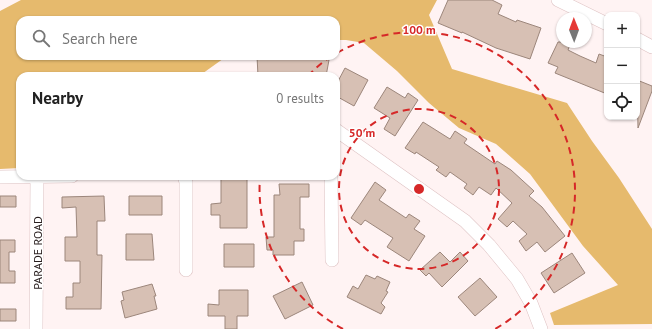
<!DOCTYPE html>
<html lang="en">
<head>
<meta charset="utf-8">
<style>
  :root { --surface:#fff; --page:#f6f6f6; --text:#222; --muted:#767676; --line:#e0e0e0 }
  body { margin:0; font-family:"PT Sans",sans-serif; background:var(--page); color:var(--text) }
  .controls { position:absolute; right:12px; top:12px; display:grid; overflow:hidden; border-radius:8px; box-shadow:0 1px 3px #0004 }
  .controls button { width:36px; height:36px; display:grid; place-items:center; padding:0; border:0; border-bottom:1px solid var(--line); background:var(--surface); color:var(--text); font:20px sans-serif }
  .compass { position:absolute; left:556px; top:12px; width:36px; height:36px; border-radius:50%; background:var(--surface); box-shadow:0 1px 3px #0004; rotate:359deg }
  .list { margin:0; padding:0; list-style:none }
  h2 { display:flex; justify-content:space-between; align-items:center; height:52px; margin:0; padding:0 16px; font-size:17px }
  h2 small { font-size:13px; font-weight:400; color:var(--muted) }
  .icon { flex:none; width:22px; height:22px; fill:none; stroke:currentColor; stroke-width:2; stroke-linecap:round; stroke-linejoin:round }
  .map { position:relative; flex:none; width:652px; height:329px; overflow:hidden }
  .search { position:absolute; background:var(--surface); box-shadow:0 1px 3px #0004; left:16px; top:16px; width:324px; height:44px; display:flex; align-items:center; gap:10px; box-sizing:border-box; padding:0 14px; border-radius:12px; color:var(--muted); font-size:15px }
  .panel { position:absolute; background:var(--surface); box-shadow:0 1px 3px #0004; left:16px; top:72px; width:324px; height:108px; border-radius:12px }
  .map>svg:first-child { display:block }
</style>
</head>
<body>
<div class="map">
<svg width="652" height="329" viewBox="0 0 652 329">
  <rect width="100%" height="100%" fill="#fff3f3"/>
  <path fill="#e6ba6d" d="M 21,0 L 437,0 L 429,15 L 452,69 L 567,103 L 592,141 L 619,178 L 652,229 L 652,324 L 554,325 L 550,313 L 618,285 L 583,246 L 530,174 L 496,144 L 459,128 L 429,103 L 397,71 L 364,43 L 346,40 L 336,40 L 336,20 L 20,20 L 20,56 L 227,56 L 199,76 L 20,76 L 20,168 L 0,169 L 0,11 Z"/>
  <path fill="#d7c0b4" stroke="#9c867b" d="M 448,0 L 492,0 L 502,5 L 498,14 L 516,22 L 517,20 L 541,28 L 530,59 L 496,48 L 462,32 L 462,33 L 438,23 Z
    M 558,42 L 571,42 L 568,50 L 580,56 L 596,63 L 599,54 L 607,57 L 607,94 L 555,73 L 558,67 L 548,63 Z
    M 257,56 L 319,56 L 319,58 L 329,60 L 326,76 L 299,76 L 283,73 L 283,76 L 258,76 Z
    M 345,68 L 368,80 L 354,106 L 336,96 L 336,85 Z
    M 637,80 L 652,86 L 652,91 L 638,128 Z
    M 387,87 L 405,98 L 408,93 L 418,100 L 395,136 L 384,129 L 390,118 L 374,108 Z
    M 423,122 L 450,139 L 455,131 L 467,139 L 464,143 L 495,164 L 497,161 L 511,170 L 534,191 L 529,196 L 542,207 L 565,236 L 545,252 L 537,242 L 526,251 L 519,241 L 527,234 L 513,221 L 507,227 L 498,219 L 512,203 L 496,188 L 491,195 L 479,187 L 473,195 L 464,188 L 467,184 L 450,172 L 446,177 L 436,170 L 439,167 L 416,152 L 415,154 L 405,148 Z
    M 221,176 L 247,176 L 247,228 L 220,228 L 220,215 L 211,215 L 211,204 L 221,203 Z
    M 375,182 L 386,190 L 379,200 L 406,218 L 409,214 L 420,221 L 414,229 L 425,236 L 409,261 L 387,247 L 393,238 L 365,220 L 361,225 L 351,218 Z
    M 279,184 L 309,184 L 309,197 L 300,197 L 300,229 L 304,229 L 304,241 L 294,241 L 294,255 L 273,255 L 273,250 L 267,250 L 266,237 L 274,237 L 274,195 L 280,195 Z
    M 0,196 L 16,196 L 16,207 L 0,207 Z
    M 104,196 L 105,221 L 97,221 L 97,255 L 102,255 L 101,309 L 66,309 L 66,297 L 73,297 L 73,283 L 80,283 L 80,261 L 65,261 L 65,237 L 77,237 L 76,207 L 62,208 L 62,197 Z
    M 129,196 L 162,196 L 162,215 L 129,215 Z
    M 126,234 L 152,234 L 154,260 L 126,260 Z
    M 0,240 L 15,240 L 15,252 L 9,252 L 9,271 L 15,271 L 15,283 L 0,283 Z
    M 224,244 L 254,244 L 254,267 L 224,267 Z
    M 440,252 L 450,262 L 460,252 L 468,261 L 442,287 L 429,273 L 426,276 L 420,270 Z
    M 572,253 L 585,273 L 554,293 L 541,273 Z
    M 366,275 L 375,279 L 377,276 L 390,282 L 386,291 L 388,292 L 381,303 L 385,307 L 381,314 L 347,297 L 353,286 L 358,289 Z
    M 480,278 L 497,297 L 475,316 L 458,297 Z
    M 302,282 L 313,305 L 285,319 L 273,296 Z
    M 152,284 L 156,296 L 154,296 L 157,309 L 125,318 L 121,301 L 124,300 L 122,292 Z
    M 219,290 L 248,290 L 248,316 L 237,316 L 237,329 L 225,329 L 225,316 L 208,316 L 208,304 L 219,305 Z
    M 0,309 L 16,309 L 16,321 L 0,321 Z"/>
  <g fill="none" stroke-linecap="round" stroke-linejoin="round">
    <g stroke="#dec2c3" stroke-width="14">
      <path id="minor" d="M 558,0 L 607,24
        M 637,39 L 652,47
        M 336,130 L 465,221 L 489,245 L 517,279 L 531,303 L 541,329
        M 184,176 L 186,182 L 186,270
        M 331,176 L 332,260
        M 0,177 L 72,176
        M 36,329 L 37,176"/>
    </g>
    <use href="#minor" stroke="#fff" stroke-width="13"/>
  </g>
  <g fill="none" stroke="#d62828" stroke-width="2" stroke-dasharray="7 5">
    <circle cx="419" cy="189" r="80"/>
    <path d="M343 329A159 159 0 0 1 260 177M308 76A159 159 0 0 1 331 56M337 53A159 159 0 1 1 495 329"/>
  </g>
  <g text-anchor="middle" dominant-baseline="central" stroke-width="3" stroke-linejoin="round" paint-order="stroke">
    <g font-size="12" fill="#281e1e" stroke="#fff">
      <text transform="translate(37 253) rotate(-90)">PARADE ROAD</text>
    </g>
  </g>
  <circle cx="419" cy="189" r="6" fill="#d62828" stroke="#fff" stroke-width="2"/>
  <g font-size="12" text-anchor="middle" font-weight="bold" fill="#d62828" stroke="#fff" stroke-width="3" stroke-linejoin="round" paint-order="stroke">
    <text x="419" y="34">100 m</text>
    <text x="362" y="137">50 m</text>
  </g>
</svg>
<div class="controls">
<button>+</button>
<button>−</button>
<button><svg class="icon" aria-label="locate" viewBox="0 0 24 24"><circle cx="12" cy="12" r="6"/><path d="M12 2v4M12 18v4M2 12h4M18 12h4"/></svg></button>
</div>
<svg class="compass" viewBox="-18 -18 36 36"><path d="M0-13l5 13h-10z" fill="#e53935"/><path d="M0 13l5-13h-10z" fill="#767676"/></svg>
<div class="search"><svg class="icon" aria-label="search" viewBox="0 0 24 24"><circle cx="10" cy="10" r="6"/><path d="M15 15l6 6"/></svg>Search here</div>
<section class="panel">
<h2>Nearby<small>0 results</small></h2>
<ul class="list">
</ul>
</section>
</div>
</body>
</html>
